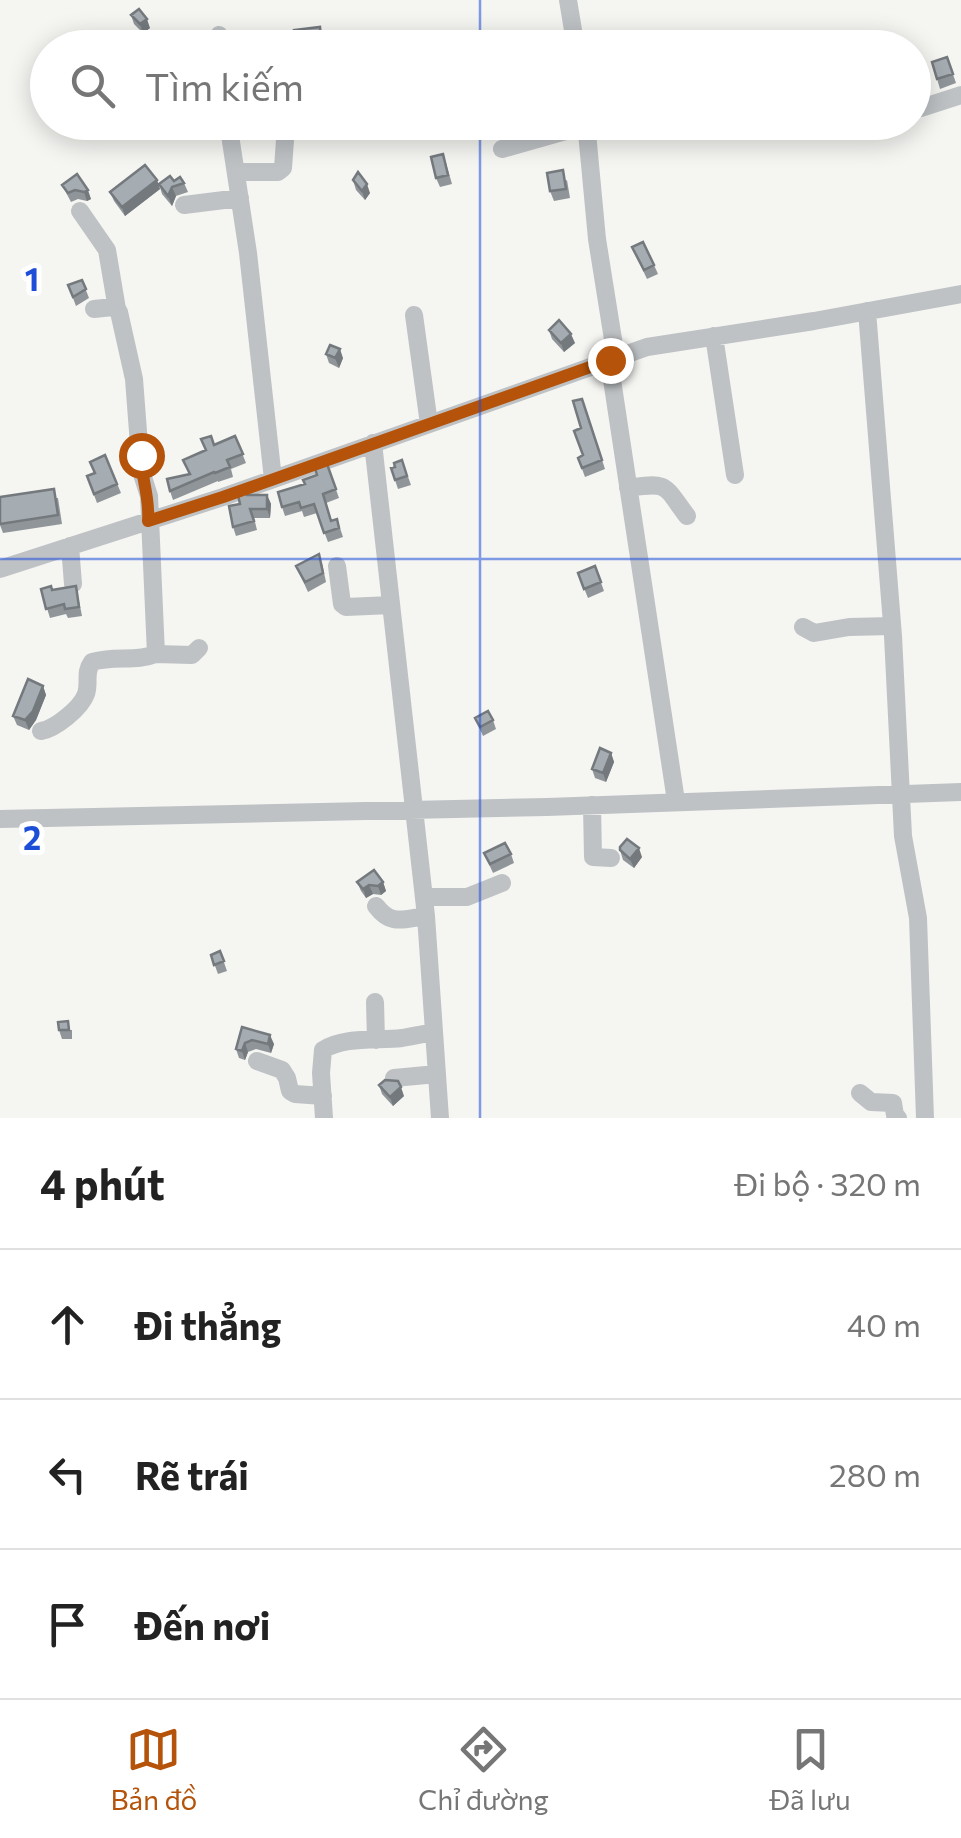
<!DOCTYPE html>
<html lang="vi">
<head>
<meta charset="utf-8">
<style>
  :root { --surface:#fff; --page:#f2f2f2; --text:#222; --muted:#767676; --line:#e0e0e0; --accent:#b45309 }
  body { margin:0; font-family:Commissioner,sans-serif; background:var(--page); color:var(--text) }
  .stop { position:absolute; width:30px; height:30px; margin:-22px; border:8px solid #b45309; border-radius:50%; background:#fff }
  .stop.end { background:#b45309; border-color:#fff; box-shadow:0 2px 10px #0008 }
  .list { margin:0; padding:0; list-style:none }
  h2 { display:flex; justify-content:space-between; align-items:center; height:130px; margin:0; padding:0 40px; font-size:42px }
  h2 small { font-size:32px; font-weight:400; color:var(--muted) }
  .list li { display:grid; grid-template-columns:65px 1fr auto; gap:30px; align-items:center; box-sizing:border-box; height:150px; padding:0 40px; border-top:2px solid var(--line) }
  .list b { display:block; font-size:38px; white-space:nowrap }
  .list em { font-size:32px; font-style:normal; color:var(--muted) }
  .icon { flex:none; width:55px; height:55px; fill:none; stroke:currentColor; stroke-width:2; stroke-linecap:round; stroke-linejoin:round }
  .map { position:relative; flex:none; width:961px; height:1118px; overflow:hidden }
  .search { position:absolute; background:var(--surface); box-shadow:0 5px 25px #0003; left:30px; right:30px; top:30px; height:110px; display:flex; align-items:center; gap:25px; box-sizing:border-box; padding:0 35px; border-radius:55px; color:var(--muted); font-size:38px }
  .sheet { height:580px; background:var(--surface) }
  nav { display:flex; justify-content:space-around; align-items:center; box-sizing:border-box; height:140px; border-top:2px solid var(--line); background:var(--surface); font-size:28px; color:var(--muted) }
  nav a { display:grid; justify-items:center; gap:5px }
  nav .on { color:var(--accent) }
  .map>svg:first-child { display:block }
</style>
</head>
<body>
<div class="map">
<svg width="961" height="1118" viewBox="0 0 961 1118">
  <rect width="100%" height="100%" fill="#f5f5f2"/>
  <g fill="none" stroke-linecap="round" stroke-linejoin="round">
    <path stroke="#bec2c5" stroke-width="18" d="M 568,0 L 576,48
      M 219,35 L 221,48
      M 132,39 L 138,48
      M 921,108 L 961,95
      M 228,122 L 248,253 L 273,479
      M 586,122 L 597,239 L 616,358
      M 502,149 L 576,128 L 587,129
      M 236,172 L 278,172 L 283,168 L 285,140
      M 184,205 L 240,198
      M 80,211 L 107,250 L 117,309
      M 867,311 L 893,636 L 903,836 L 918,918 L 925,1118
      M 414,315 L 429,424
      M 714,336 L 735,475
      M 609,360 L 676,801
      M 373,443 L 426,916 L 440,1118
      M 628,488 C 669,482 663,484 687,516
      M 70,546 L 73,584
      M 337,566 L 342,604 L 346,607 L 391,605
      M 0,569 L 223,497 L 647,347 L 814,321 L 961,294
      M 803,627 L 814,633 L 849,627 L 892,626
      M 156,654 L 192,655 L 199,648
      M 41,731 C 55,729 81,708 86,694 C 90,682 84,673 92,662 C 113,655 136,662 156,654 L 149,496 L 141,471 L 134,379 L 119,312 L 113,307 L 94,309
      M 592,805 L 593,857 L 611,858
      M 0,819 L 547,807 L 961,792
      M 424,897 L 467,897 L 502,883
      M 376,906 C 391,926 403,919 426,916
      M 375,1002 L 376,1040
      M 257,1061 L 282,1070 L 287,1078 L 290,1091 L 295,1094 L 323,1096
      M 394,1078 L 437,1074
      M 860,1093 L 871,1102 L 893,1103 L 895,1115 L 898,1118
      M 324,1118 L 321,1073 L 323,1050 C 344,1036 378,1041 402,1038 C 413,1036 424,1034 434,1032"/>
  </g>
  <path fill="#8f9599" d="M 131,15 L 150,28 L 143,33 L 134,24 Z
    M 947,57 L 956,83 L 940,89 L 932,62 Z
    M 278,122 L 290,122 L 290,129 L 281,128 Z
    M 446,163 L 452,184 L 440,187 L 436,178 Z
    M 77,174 L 91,199 L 87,201 L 78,199 L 71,202 L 62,185 Z
    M 157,180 L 160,189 L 125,216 L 114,201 L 110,192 Z
    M 353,180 L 370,193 L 365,200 L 356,190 Z
    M 567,180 L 570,198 L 554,201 L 550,191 Z
    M 174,181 L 184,183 L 188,192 L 176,196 L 172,206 L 162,194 L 159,184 Z
    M 632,247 L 654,265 L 658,274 L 647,279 Z
    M 82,280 L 89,298 L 76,306 L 68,285 Z
    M 549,330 L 575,343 L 564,352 L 552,339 Z
    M 326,354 L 343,358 L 339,368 L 329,363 Z
    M 582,399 L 605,469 L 585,477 L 578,458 L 583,456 L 581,428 Z
    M 235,436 L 246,463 L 231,469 L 233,477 L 218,482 L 218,481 L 173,500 L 170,491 L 189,474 L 205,451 Z
    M 105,455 L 121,493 L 97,503 L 87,476 L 94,473 Z
    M 402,460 L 411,485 L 398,489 L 391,468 Z
    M 327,464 L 339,498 L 326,503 L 332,521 L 337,519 L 343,537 L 328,542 L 317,513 L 304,517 L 302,511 L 285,516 L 282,507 Z
    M 247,495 L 267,495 L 271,504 L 270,518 L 254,518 L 257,530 L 236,536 L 233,527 L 240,504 Z
    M 0,497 L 58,498 L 62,524 L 3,533 L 0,525 Z
    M 322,563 L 326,582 L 308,592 L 296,566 Z
    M 595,566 L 604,591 L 588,598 L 578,573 Z
    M 76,586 L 82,616 L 68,618 L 66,614 L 50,618 L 41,589 L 52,590 Z
    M 43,686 L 46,695 L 36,720 L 29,730 L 17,725 L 13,716 Z
    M 475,718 L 493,720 L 496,729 L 483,736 Z
    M 611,753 L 614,762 L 606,782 L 595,778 L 592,769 Z
    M 620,850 L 642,857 L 634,868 L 623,860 Z
    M 484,853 L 511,854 L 514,863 L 493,873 Z
    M 357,882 L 383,882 L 386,891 L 381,895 L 373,894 L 366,898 L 361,891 Z
    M 220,951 L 227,971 L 218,974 L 211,955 Z
    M 242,1027 L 274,1044 L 271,1053 L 256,1049 L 248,1052 L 245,1060 L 239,1058 L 236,1049 Z
    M 59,1030 L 72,1030 L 72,1039 L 62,1039 Z
    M 379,1085 L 404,1096 L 393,1106 L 382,1094 Z"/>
  <path fill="#74797d" d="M 147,19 L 150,28 L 143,33 L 140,24 Z
    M 157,180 L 160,189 L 125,216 L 122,207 Z
    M 367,184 L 370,193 L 365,200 L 362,191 Z
    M 172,187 L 176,196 L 172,206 L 168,196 Z
    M 88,190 L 91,199 L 87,201 L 84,192 Z
    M 571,334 L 575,343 L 564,352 L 561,343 Z
    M 340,349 L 343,358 L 339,368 L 335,358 Z
    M 267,495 L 271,504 L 270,518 L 267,509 Z
    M 43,686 L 46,695 L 36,720 L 29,730 L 25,720 Z
    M 611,753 L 614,762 L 606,782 L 603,773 Z
    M 639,848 L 642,857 L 634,868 L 630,859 Z
    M 383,882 L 386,891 L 381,895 L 378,886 Z
    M 369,885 L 373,894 L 366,898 L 363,889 Z
    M 270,1035 L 274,1044 L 271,1053 L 268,1044 Z
    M 245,1043 L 248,1052 L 245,1060 L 242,1051 Z
    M 401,1087 L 404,1096 L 393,1106 L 390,1097 Z"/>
  <path fill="#a6adb2" stroke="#74797d" stroke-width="2.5" d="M 139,9 L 147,19 L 140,24 L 131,15 Z
    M 320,27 L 322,47 L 296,48 L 294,30 Z
    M 745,35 L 754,35 L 755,48 L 746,48 Z
    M 947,57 L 953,74 L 937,79 L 932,62 Z
    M 443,154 L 448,175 L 436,178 L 431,157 Z
    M 145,165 L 157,180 L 122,207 L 110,192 Z
    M 563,170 L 566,189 L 550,191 L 547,173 Z
    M 358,172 L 367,184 L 362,191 L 353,180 Z
    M 77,174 L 88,190 L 84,192 L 75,190 L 68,193 L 62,185 Z
    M 170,176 L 174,181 L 180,177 L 184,183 L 172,187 L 168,196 L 159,184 Z
    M 643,242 L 654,265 L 644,270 L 632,247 Z
    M 82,280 L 86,289 L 73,297 L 68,285 Z
    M 559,320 L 571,334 L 561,343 L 549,330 Z
    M 330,345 L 340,349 L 335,358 L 326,354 Z
    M 582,399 L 602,460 L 582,468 L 578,458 L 583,455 L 574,431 L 581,428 L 573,401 Z
    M 211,436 L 214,445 L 235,436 L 243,454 L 227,460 L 230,467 L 215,473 L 214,472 L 170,491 L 167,479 L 190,474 L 183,460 L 206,450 L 201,439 Z
    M 105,455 L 117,484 L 94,494 L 87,476 L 95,473 L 90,462 Z
    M 402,460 L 407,476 L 395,480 L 391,468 L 395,467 L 394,463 Z
    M 327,464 L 336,489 L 323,494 L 331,521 L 337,519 L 339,528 L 324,533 L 314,504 L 301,508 L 299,502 L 282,507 L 278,492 L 305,484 L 303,480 L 317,475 L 315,468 Z
    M 54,489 L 58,515 L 0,524 L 0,497 Z
    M 246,492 L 247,495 L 267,495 L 267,509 L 250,509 L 254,521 L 233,527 L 229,506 L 240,504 L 238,495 Z
    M 319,554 L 323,573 L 305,582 L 296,566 Z
    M 595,566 L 601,582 L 584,589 L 578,573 Z
    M 51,586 L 52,590 L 76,586 L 79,607 L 65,609 L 64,604 L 46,609 L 41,589 Z
    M 28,679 L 43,686 L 33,711 L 25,720 L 13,716 Z
    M 488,711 L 493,720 L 480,727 L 475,718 Z
    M 600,748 L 611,753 L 603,773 L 592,769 Z
    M 627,839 L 639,848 L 630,859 L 620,850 L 620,847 Z
    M 505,843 L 511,854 L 490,864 L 484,853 Z
    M 374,870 L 383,882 L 378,886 L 369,885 L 363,889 L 357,882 Z
    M 220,951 L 224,961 L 214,965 L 211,955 Z
    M 68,1021 L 69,1030 L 59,1030 L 58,1022 Z
    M 242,1027 L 270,1035 L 268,1044 L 252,1040 L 245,1043 L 242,1051 L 236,1049 Z
    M 385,1080 L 398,1081 L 401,1087 L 390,1097 L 379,1085 Z"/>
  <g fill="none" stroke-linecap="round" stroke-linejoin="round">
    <path stroke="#b45309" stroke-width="12" d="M 141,455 C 141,478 150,497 148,521 L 223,497 L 610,360"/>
  </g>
  <path fill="none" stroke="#1d4ed8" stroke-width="2.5" stroke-opacity="0.55" d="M 480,0 L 480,48M 480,122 L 480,1118M 0,559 L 961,559"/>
  <g font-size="32" text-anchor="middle" font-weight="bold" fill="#1d4ed8" stroke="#fff" stroke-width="10" stroke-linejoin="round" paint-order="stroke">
    <text x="32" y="291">1</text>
    <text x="32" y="850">2</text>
  </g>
</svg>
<div class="stop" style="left:141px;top:455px"></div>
<div class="stop end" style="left:610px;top:360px"></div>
<div class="search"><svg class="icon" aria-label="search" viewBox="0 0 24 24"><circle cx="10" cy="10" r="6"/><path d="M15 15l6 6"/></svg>Tìm kiếm</div>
</div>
<section class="sheet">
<h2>4 phút<small>Đi bộ · 320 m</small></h2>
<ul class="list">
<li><svg class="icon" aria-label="ahead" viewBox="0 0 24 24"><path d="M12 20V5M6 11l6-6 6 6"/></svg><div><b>Đi thẳng</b></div><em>40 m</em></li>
<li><svg class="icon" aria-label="left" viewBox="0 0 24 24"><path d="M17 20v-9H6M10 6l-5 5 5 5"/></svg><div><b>Rẽ trái</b></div><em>280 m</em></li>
<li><svg class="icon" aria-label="arrive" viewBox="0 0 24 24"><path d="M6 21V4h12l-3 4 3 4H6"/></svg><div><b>Đến nơi</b></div></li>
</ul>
</section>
<nav>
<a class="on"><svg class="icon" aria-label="map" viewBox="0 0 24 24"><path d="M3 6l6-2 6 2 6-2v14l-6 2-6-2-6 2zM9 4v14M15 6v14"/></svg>Bản đồ</a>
<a><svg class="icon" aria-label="directions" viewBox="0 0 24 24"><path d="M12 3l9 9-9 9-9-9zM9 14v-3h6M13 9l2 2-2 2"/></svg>Chỉ đường</a>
<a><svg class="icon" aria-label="saved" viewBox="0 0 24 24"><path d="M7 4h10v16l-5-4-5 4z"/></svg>Đã lưu</a>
</nav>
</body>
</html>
